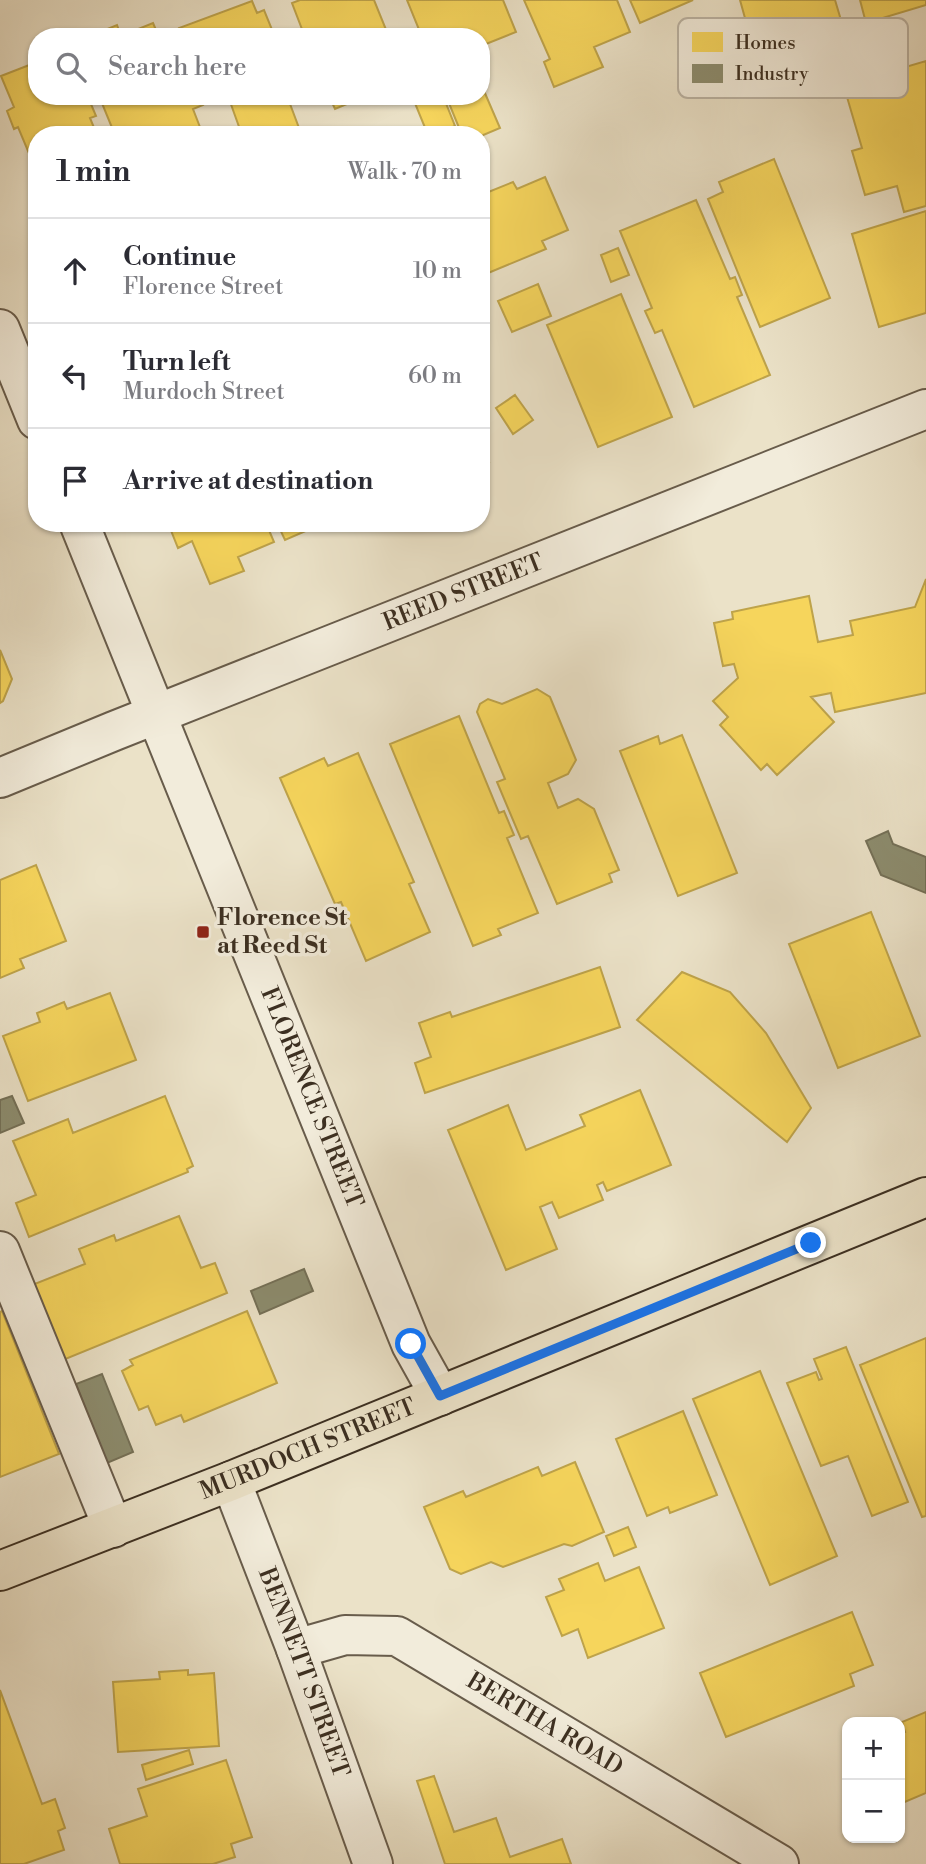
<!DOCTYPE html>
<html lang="en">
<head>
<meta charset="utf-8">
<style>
  :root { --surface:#fff; --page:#f2f2f3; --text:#2b2b33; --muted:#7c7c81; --line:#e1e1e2 }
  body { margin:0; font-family:"Libre Bodoni",serif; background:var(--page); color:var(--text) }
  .controls { position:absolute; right:21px; bottom:21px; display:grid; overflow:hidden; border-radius:14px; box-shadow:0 2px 5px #0004 }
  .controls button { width:63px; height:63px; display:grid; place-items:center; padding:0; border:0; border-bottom:2px solid var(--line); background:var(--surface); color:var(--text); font:35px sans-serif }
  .stop { position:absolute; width:21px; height:21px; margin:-16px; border:5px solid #1a73e8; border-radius:50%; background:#fff }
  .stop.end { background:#1a73e8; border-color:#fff; box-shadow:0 2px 7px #0008 }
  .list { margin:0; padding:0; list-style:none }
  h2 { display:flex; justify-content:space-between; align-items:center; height:91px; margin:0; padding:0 28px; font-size:30px }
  h2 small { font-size:23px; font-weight:400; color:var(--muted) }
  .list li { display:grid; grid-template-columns:46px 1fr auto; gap:21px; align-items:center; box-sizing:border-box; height:105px; padding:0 28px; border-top:2px solid var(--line) }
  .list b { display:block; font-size:26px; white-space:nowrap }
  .list p { margin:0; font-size:23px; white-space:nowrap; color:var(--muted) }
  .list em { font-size:23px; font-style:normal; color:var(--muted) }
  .icon { flex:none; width:38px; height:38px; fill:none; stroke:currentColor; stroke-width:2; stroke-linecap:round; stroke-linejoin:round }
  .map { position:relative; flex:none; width:926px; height:1864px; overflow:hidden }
  .search { position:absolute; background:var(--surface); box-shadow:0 2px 5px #0004; left:28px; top:28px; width:462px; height:77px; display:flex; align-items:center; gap:18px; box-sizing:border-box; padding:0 24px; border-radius:28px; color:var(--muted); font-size:26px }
  .panel { position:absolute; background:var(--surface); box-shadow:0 2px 5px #0004; left:28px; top:126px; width:462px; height:406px; border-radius:28px }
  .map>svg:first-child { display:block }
</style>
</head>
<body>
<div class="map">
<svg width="926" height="1864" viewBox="0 0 926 1864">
  <rect width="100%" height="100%" fill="#ebe2c8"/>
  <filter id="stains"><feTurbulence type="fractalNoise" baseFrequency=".00286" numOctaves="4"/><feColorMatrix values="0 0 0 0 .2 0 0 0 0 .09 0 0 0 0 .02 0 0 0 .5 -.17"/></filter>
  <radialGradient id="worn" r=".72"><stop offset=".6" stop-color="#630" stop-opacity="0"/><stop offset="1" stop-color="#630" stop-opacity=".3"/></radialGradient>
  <path fill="#f6d55c" stroke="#bea34a" stroke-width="2" d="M 300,0 L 374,0 L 389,37 L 305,37 L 292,3 Z
    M 407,0 L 503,0 L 516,32 L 481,46 L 481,37 L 422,37 Z
    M 524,0 L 617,0 L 630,32 L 594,47 L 603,67 L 554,87 L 544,62 L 550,59 Z
    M 630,0 L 693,0 L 640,23 Z
    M 740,0 L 835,0 L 846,37 L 840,49 L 817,59 L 805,52 L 758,65 Z
    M 860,0 L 926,0 L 926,5 L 866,23 Z
    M 252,1 L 257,13 L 264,10 L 275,37 L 182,37 L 179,28 Z
    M 153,23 L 159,37 L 88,37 L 117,25 L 121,36 Z
    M 926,61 L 926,206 L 904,212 L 897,186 L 865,195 L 852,151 L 862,148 L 842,80 L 873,70 L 875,76 Z
    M 37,62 L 37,96 L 82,96 L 83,99 L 88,97 L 96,116 L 90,118 L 97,135 L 37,135 L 37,189 L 30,171 L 36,170 L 18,127 L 14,129 L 7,111 L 14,107 L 1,76 Z
    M 481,84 L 500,128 L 481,136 L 462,135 L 446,96 L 481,96 Z
    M 99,96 L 199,96 L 203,105 L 193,109 L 203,135 L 115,135 Z
    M 204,96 L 222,96 L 206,102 Z
    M 228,96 L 287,96 L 299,128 L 281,135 L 265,135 L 263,128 L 242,135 Z
    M 329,96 L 366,96 L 335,109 Z
    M 412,96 L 443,96 L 455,126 L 434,135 L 428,135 Z
    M 774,159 L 830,298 L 760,327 L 708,199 L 723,192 L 719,182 Z
    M 545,177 L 568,230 L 542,241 L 546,249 L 481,276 L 481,195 L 513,182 L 517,189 Z
    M 696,200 L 730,279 L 735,277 L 742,295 L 737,297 L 770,375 L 694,407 L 662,330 L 655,333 L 645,311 L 652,308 L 620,231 Z
    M 926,211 L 926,313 L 879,327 L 852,234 Z
    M 618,248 L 629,275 L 611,282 L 601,255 Z
    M 538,284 L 551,316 L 512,332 L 498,301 Z
    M 621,294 L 672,417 L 598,447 L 547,325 Z
    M 515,395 L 533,420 L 513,434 L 496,408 Z
    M 481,443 L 489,462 L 481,465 Z
    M 168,523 L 266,523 L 274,542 L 238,557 L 244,571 L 210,584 L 192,541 L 178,548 Z
    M 277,523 L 324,523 L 285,540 Z
    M 926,579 L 926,693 L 835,712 L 831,693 L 811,697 L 834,722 L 777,775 L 767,764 L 761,770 L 720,725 L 728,717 L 713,701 L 738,678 L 734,664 L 723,666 L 714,623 L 733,619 L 732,612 L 809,596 L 818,642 L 853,635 L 850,621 L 915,607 Z
    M 0,650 L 12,679 L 3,701 L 0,703 Z
    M 537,689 L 550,697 L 576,760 L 568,774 L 548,783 L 558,808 L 578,799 L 594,809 L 619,870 L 609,874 L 612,882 L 557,904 L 528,836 L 521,839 L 497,782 L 505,779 L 477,712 L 480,704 L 488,699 L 502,704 Z
    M 459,716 L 499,813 L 504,811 L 514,835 L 507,838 L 538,913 L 498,929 L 501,935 L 473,946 L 390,744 Z
    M 682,735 L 737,873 L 678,896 L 620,751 L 658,736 L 660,744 Z
    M 358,753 L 414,882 L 409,884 L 430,932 L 366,961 L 341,902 L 335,904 L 280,778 L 324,758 L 328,766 Z
    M 36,865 L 66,941 L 20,959 L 24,968 L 0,978 L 0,880 Z
    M 871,912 L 920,1036 L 838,1068 L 789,944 Z
    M 600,967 L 620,1027 L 425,1093 L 415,1063 L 431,1057 L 419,1023 L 450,1012 L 452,1017 Z
    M 682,972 L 730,992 L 766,1033 L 811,1108 L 787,1142 L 637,1020 Z
    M 110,993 L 136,1060 L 28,1101 L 3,1036 L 40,1022 L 37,1013 L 64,1002 L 67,1009 Z
    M 640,1090 L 671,1165 L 607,1191 L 603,1182 L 597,1185 L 603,1200 L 559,1218 L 552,1202 L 540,1207 L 557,1249 L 506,1270 L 448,1130 L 508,1105 L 526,1150 L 585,1126 L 580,1115 Z
    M 165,1096 L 193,1166 L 187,1169 L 188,1172 L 29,1237 L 16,1203 L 36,1195 L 13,1141 L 68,1119 L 73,1133 Z
    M 179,1216 L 201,1268 L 215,1263 L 227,1293 L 63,1360 L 32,1285 L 85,1264 L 79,1249 L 114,1235 L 116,1241 Z
    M 2,1311 L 59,1454 L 0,1477 L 0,1312 Z
    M 247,1311 L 277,1383 L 184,1422 L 181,1415 L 156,1425 L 148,1406 L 139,1410 L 122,1371 L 133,1365 L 130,1360 Z
    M 926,1338 L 926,1516 L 922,1517 L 860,1365 Z
    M 846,1347 L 908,1502 L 872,1516 L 848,1456 L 821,1466 L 787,1383 L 816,1372 L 819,1380 L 822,1379 L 814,1359 Z
    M 760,1371 L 837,1556 L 770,1585 L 693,1399 Z
    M 683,1411 L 717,1495 L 670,1513 L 668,1507 L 647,1516 L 616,1439 Z
    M 575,1462 L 604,1532 L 572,1546 L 564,1544 L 503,1567 L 491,1562 L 461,1574 L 450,1569 L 424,1507 L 463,1491 L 466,1497 L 538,1467 L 542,1476 Z
    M 628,1527 L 636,1547 L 614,1556 L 606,1536 Z
    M 598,1563 L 605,1581 L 639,1567 L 664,1628 L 588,1658 L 578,1629 L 562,1636 L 546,1597 L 564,1590 L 559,1579 Z
    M 852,1612 L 873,1665 L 850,1674 L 854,1686 L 726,1737 L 700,1673 Z
    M 188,1670 L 188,1675 L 214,1673 L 219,1746 L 118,1752 L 113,1682 L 160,1679 L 159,1672 Z
    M 0,1690 L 42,1804 L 55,1799 L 65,1828 L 58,1831 L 64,1850 L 24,1864 L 0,1864 Z
    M 926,1712 L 926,1793 L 900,1804 L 900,1734 L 905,1732 L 902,1722 Z
    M 189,1750 L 193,1764 L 146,1780 L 142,1765 Z
    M 226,1760 L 252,1837 L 231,1844 L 235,1857 L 213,1864 L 120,1864 L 109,1829 L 147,1816 L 138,1789 Z
    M 434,1776 L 454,1832 L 496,1818 L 510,1857 L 562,1839 L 571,1864 L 445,1864 L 417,1781 Z"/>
  <path fill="#8c8c6e" stroke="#747057" stroke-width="2" d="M 888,831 L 893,844 L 926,857 L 926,893 L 881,875 L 866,841 Z
    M 12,1096 L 24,1123 L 0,1133 L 0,1100 Z
    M 304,1269 L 313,1291 L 260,1314 L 251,1291 Z
    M 102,1374 L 133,1452 L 107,1463 L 76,1384 Z"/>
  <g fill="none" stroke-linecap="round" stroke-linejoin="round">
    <g stroke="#685c4b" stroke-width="42">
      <g id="minor">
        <path d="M 0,329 L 37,420"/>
        <path id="s1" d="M 79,523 L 411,1344 L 440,1396"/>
        <path id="s2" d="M 0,778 L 114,731 L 926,409"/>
        <path d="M 0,1251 L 113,1528"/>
        <path id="s3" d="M 231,1481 L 296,1649 L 373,1864"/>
        <path id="s4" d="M 296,1649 L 345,1635 L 397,1636 L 779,1864"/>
      </g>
    </g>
    <g stroke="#3c2f21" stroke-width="42">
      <g id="major">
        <path id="s5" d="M 0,1571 L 231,1481 L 926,1197"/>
      </g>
    </g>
    <use href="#minor" stroke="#f2ecdb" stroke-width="38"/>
    <use href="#major" stroke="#ebe2c8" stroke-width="38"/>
  </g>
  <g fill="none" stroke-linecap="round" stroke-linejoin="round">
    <path stroke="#1a73e8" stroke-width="9" d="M 411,1344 L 440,1396 L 811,1243"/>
  </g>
  <rect fill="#8f2418" stroke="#f2ecdb" stroke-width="2.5" x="196" y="925" width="14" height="14" rx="3.5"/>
  <g text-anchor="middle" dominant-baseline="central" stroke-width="7" stroke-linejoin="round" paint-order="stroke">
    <g font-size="24" fill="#3c2f21" stroke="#f2ecdb">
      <text stroke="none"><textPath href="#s2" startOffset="499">REED STREET</textPath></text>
      <text stroke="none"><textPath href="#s1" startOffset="620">FLORENCE STREET</textPath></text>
      <text stroke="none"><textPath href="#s5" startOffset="331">MURDOCH STREET</textPath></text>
      <text stroke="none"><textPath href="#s3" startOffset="205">BENNETT STREET</textPath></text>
      <text stroke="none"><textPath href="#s4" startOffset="275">BERTHA ROAD</textPath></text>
    </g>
    <g font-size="24" font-weight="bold" fill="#3c2f21" stroke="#f2ecdb" text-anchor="start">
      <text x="217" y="918">Florence St<tspan x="217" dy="28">at Reed St</tspan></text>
    </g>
  </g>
  <rect x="678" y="18" width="230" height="80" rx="10" fill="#f2ecdb" stroke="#bbb3a3" stroke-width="2"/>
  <rect x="692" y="32" width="31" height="20" fill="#f6d55c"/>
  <rect x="692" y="64" width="31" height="19" fill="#8c8c6e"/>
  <g font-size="19" fill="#3c2f21">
    <text x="735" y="49">Homes</text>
    <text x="735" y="80">Industry</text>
  </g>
  <rect width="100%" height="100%" filter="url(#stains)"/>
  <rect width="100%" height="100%" fill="url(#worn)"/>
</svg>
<div class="controls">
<button>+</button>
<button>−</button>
</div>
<div class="stop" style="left:411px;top:1344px"></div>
<div class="stop end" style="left:811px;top:1243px"></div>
<div class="search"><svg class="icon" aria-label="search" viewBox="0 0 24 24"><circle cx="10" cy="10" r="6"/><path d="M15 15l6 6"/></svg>Search here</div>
<section class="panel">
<h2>1 min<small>Walk · 70 m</small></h2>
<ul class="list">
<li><svg class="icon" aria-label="ahead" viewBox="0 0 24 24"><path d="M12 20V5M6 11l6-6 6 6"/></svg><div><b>Continue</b><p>Florence Street</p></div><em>10 m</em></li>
<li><svg class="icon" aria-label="left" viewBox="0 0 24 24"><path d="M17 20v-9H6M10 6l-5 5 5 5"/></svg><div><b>Turn left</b><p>Murdoch Street</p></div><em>60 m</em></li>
<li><svg class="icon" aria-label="arrive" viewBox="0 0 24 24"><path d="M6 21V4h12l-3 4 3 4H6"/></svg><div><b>Arrive at destination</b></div></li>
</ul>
</section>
</div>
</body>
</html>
